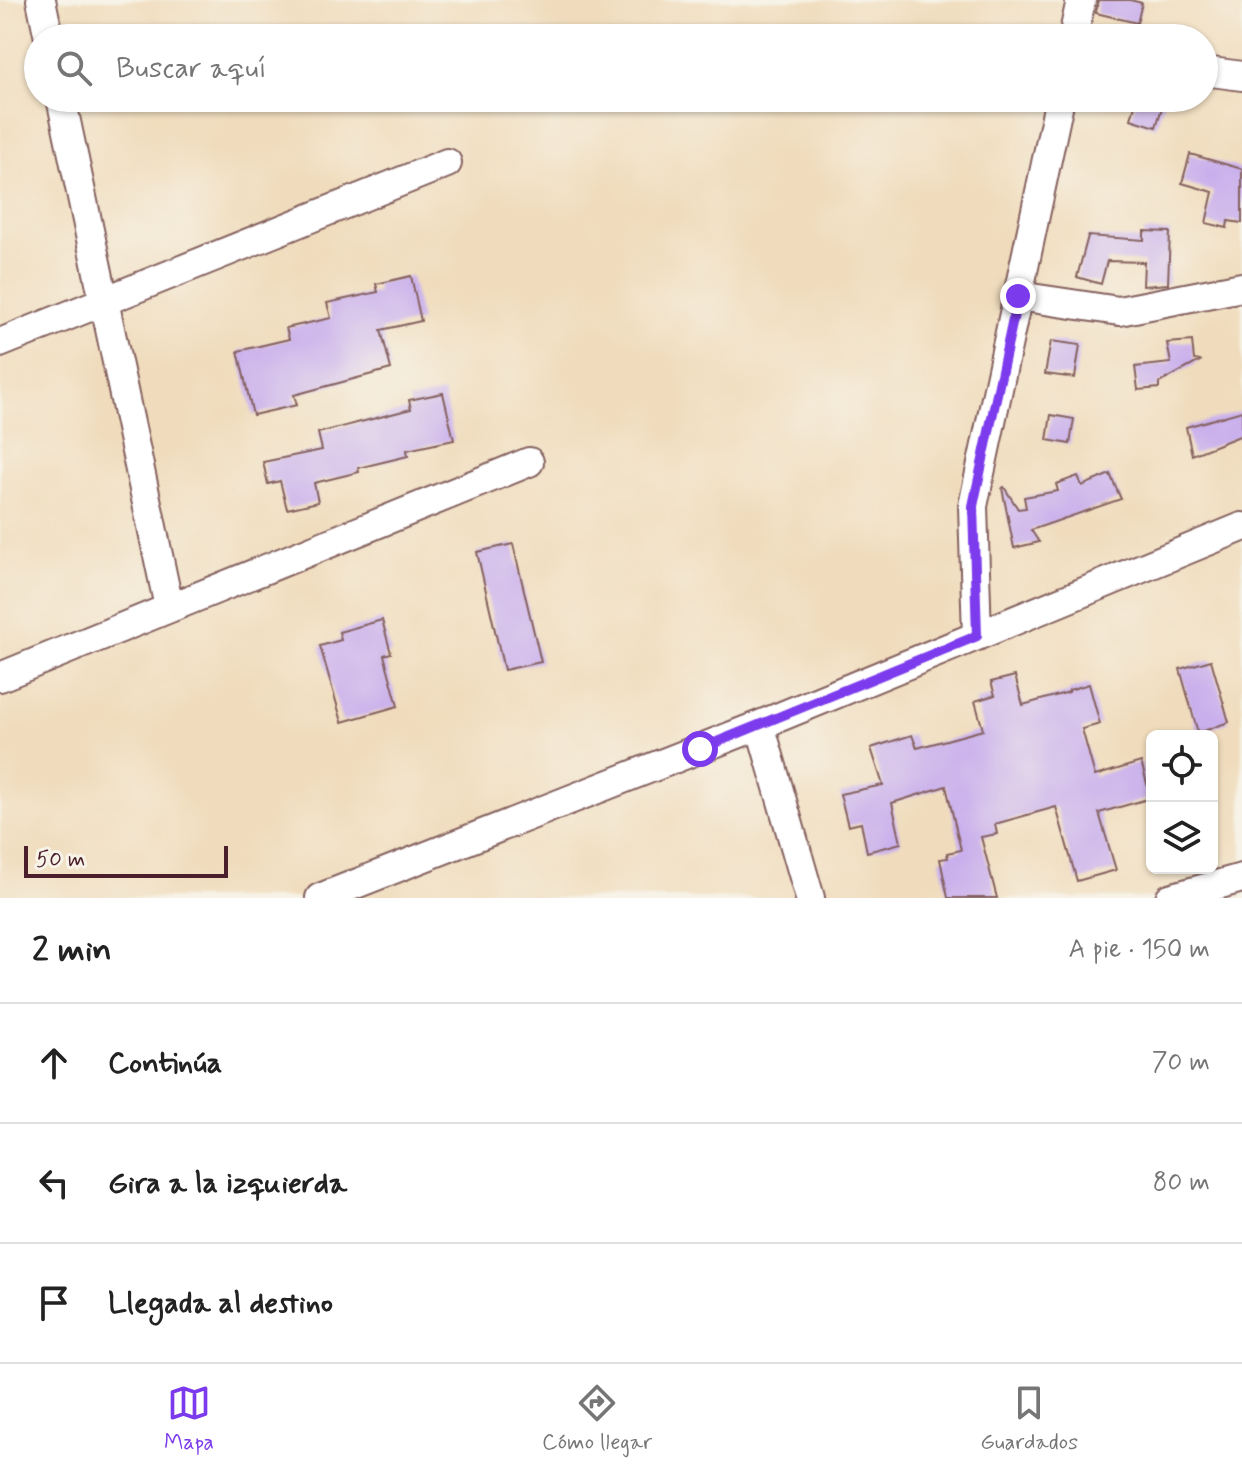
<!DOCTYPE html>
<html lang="es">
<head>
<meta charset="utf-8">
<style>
  :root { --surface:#fff; --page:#f2f2f2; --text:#222; --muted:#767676; --line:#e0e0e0; --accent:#7c3aed }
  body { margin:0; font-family:Mynerve,sans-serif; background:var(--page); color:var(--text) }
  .controls { position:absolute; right:24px; bottom:24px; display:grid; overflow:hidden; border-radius:12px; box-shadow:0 2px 6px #0004 }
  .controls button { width:72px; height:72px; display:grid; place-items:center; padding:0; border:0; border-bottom:2px solid var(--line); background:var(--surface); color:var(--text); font:40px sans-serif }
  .scale { position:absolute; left:24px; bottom:20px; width:204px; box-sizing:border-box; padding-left:8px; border:4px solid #4a1f2b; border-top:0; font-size:22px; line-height:28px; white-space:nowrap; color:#4a1f2b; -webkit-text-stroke:6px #f7f3e8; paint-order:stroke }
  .stop { position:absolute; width:24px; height:24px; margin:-18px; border:6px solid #7c3aed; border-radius:50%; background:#fff }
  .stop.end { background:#7c3aed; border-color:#fff; box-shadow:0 2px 8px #0008 }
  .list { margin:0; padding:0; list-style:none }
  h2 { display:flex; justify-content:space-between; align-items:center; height:104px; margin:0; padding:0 32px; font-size:34px }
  h2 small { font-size:26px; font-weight:400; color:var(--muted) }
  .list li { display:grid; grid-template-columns:52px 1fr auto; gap:24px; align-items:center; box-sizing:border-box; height:120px; padding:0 32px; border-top:2px solid var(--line) }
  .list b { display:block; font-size:30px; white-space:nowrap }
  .list em { font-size:26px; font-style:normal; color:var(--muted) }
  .icon { flex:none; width:44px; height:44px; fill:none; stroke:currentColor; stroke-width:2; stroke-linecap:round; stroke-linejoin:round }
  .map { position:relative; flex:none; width:1242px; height:898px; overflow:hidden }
  .search { position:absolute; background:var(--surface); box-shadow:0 2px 6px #0004; left:24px; right:24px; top:24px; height:88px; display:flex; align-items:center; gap:20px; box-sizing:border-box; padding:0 28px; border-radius:44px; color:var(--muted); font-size:30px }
  .sheet { height:464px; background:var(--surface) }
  nav { display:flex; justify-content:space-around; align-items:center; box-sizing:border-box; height:112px; border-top:2px solid var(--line); background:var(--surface); font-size:22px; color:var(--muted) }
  nav a { display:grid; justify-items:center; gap:4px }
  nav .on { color:var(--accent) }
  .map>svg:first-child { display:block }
</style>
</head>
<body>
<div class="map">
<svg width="1242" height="898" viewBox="0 0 1242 898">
  <rect width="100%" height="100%" fill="#f7f3e8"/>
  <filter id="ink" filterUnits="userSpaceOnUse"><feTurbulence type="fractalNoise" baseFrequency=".0125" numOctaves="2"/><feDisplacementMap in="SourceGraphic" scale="16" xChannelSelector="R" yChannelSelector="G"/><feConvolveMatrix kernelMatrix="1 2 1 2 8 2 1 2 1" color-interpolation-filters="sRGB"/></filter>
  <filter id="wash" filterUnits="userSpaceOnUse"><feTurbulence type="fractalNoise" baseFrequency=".006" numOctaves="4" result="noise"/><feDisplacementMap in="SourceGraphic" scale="32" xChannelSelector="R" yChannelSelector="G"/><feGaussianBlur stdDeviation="1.8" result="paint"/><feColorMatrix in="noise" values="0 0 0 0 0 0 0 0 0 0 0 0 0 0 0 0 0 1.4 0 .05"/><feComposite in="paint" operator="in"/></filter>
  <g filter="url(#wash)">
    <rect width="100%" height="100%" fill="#f0dcbc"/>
    <g id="blocks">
      <path fill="#c9afec" d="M 1098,0 L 1130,0 L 1142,3 L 1137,23 L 1096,13 Z
        M 1137,98 L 1165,98 L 1156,127 L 1131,119 Z
        M 1190,154 L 1242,169 L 1242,223 L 1228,221 L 1227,228 L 1206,223 L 1213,192 L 1182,183 Z
        M 1144,231 L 1170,232 L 1168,284 L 1143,286 L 1144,262 L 1107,261 L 1101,284 L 1077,277 L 1088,236 L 1144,240 Z
        M 411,276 L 421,321 L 381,330 L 391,369 L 294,395 L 297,405 L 253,415 L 238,351 L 289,339 L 286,328 L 331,318 L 327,303 L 378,292 L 376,284 Z
        M 1051,341 L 1080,345 L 1075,378 L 1045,374 Z
        M 1192,341 L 1194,360 L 1200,361 L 1159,383 L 1159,388 L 1138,390 L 1135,367 L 1171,363 L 1167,343 Z
        M 443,393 L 454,440 L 407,450 L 408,456 L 358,468 L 359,472 L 314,483 L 318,502 L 287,509 L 280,481 L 268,484 L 263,462 L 322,450 L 318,433 L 411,409 L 409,400 Z
        M 1242,411 L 1242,435 L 1192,455 L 1186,427 Z
        M 1051,415 L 1074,419 L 1070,444 L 1047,440 Z
        M 1110,474 L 1121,499 L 1031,530 L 1039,542 L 1014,548 L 1002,488 L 1004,487 L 1018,509 L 1026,508 L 1024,497 L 1058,491 L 1056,484 L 1078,476 L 1082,486 Z
        M 513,544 L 541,662 L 504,670 L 477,552 Z
        M 382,620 L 391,653 L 384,655 L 398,706 L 342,722 L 320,646 L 341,640 L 339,632 Z
        M 1211,660 L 1229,722 L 1198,733 L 1180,669 Z
        M 1015,676 L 1023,705 L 1069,692 L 1069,690 L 1089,684 L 1100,724 L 1082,729 L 1095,776 L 1141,762 L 1151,798 L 1099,813 L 1116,870 L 1077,881 L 1056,807 L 995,824 L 997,834 L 981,837 L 997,898 L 948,898 L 940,859 L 948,858 L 947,853 L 961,850 L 946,786 L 892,803 L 901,843 L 867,852 L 861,823 L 848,826 L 840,794 L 883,785 L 871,748 L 912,735 L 917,748 L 983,730 L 975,701 L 995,695 L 991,682 Z"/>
    </g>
  </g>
  <g filter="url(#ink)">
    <use href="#blocks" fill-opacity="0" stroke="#84615e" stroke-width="2"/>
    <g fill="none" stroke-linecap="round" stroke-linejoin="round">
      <g stroke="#84615e" stroke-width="32">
        <path id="minor" d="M 41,0 L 49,38
          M 1073,38 L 1081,0
          M 1204,71 L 1242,76
          M 61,98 L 169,607
          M 1018,296 L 1119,311 L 1242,287
          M 0,343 L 447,163
          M 977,636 L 973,506 L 1060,98
          M 0,677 L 529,462
          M 760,725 L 810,898
          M 320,898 L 760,725 L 1242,527
          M 1170,898 L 1242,878"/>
      </g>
      <use href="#minor" stroke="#fff" stroke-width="28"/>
    </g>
  </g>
  <g fill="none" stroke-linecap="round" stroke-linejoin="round" filter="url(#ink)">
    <path stroke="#7c3aed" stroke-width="10" d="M 700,749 L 977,636 L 973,506 L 1018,296"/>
  </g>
</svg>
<div class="controls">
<button><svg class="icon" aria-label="locate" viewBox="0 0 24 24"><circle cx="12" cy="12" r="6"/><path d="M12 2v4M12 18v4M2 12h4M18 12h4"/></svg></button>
<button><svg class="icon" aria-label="layers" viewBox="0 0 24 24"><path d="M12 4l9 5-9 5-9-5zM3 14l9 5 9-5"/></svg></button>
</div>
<div class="scale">50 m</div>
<div class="stop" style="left:700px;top:749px"></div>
<div class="stop end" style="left:1018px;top:296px"></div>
<div class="search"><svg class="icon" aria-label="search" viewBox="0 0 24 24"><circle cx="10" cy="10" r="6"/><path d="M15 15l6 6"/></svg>Buscar aquí</div>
</div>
<section class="sheet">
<h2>2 min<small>A pie · 150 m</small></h2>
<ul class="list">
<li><svg class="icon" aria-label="ahead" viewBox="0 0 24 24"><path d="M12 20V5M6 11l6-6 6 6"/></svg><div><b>Continúa</b></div><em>70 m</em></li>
<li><svg class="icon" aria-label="left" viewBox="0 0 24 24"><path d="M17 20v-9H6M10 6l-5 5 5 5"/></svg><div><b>Gira a la izquierda</b></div><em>80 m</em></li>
<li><svg class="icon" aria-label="arrive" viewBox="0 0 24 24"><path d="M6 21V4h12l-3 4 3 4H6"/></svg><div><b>Llegada al destino</b></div></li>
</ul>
</section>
<nav>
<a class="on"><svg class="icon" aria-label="map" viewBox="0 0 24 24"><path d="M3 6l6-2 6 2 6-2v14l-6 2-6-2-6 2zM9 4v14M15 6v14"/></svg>Mapa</a>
<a><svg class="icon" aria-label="directions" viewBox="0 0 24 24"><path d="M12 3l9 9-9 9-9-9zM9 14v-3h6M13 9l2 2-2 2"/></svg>Cómo llegar</a>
<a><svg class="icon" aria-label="saved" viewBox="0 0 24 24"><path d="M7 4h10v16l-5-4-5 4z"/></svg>Guardados</a>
</nav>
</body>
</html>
